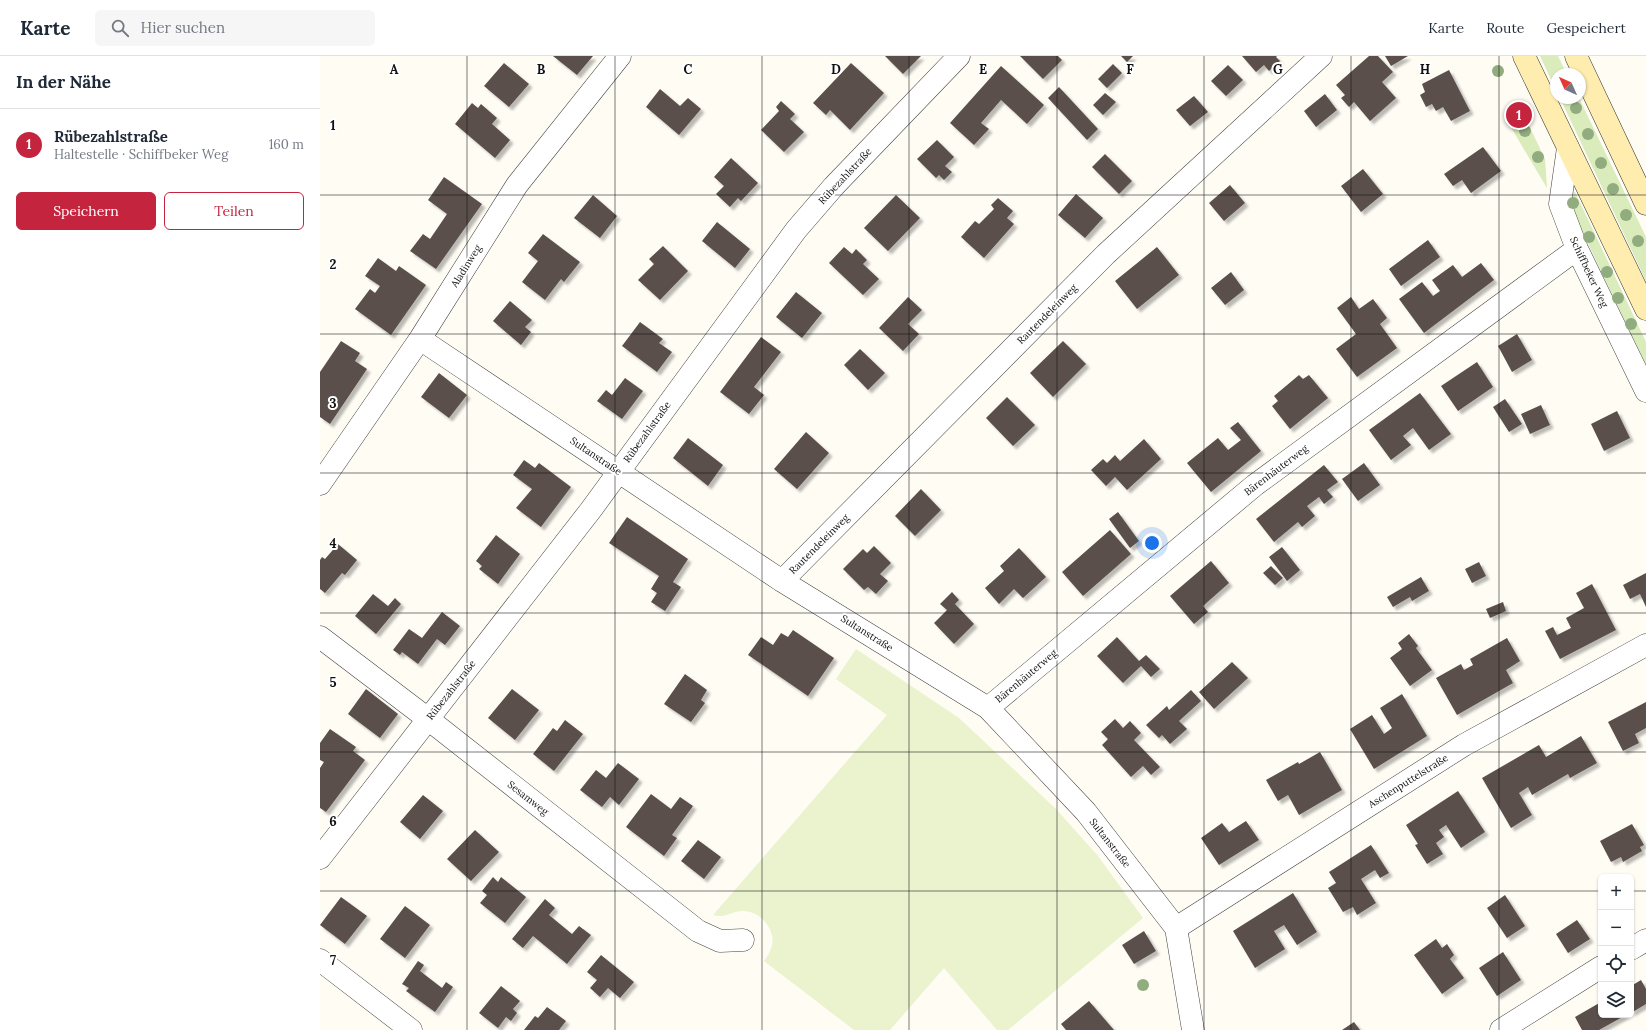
<!DOCTYPE html>
<html lang="de">
<head>
<meta charset="utf-8">
<style>
  :root { --surface:#fff; --page:#f6f6f7; --text:#1f2937; --muted:#747a83; --line:#e0e1e3; --accent:#c5243f }
  body { margin:0; font-family:Lora,serif; background:var(--page); color:var(--text) }
  .controls { position:absolute; right:12px; bottom:12px; display:grid; overflow:hidden; border-radius:6px; box-shadow:0 1px 3px #0004 }
  .controls button { width:36px; height:36px; display:grid; place-items:center; padding:0; border:0; border-bottom:1px solid var(--line); background:var(--surface); color:var(--text); font:20px sans-serif }
  .compass { position:absolute; left:1230px; top:12px; width:36px; height:36px; border-radius:50%; background:var(--surface); box-shadow:0 1px 3px #0004; rotate:315deg }
  .you { position:absolute; left:832px; top:487px; width:14px; height:14px; margin:-10px; border:3px solid #fff; border-radius:50%; background:#1a73e8; box-shadow:0 0 0 6px #1a73e833 }
  .badge { display:grid; place-items:center; width:26px; height:26px; border-radius:50%; background:var(--accent); color:#fff; font-size:13px; font-weight:700 }
  .pin { position:absolute; translate:-50% -50%; border:2px solid #fff; box-shadow:0 1px 4px #0006 }
  .list { margin:0; padding:0; list-style:none }
  h2 { display:flex; justify-content:space-between; align-items:center; height:52px; margin:0; padding:0 16px; font-size:17px }
  h2 small { font-size:13px; font-weight:400; color:var(--muted) }
  .list li { display:grid; grid-template-columns:26px 1fr auto; gap:12px; align-items:center; box-sizing:border-box; height:72px; padding:0 16px; border-top:1px solid var(--line) }
  .list b { display:block; font-size:15px; white-space:nowrap }
  .list p { margin:0; font-size:13px; white-space:nowrap; color:var(--muted) }
  .list em { font-size:13px; font-style:normal; color:var(--muted) }
  .actions { display:flex; gap:8px; padding:12px 16px }
  .actions a { flex:1; padding:9px 0; border:1px solid var(--accent); border-radius:6px; text-align:center; font-size:14px; color:var(--accent) }
  .actions .main { background:var(--accent); color:#fff }
  .icon { flex:none; width:22px; height:22px; fill:none; stroke:currentColor; stroke-width:2; stroke-linecap:round; stroke-linejoin:round }
  .map { position:relative; flex:none; width:1326px; height:974px; overflow:hidden }
  header { display:flex; align-items:center; gap:24px; box-sizing:border-box; height:56px; padding:0 20px; background:var(--surface); border-bottom:1px solid var(--line) }
  header strong { font-size:19px }
  nav { display:flex; gap:22px; margin-inline-start:auto; font-size:14px }
  .search { width:280px; height:36px; background:var(--page); display:flex; align-items:center; gap:10px; box-sizing:border-box; padding:0 14px; border-radius:6px; color:var(--muted); font-size:15px }
  main { display:flex }
  aside { flex:1; background:var(--surface) }
  .map>svg:first-child { display:block }
</style>
</head>
<body>
<header>
<strong>Karte</strong>
<div class="search"><svg class="icon" aria-label="search" viewBox="0 0 24 24"><circle cx="10" cy="10" r="6"/><path d="M15 15l6 6"/></svg>Hier suchen</div>
<nav><a>Karte</a><a>Route</a><a>Gespeichert</a></nav>
</header>
<main>
<aside>
<h2>In der Nähe<small></small></h2>
<ul class="list">
<li><span class="badge">1</span><div><b>Rübezahlstraße</b><p>Haltestelle · Schiffbeker Weg</p></div><em>160 m</em></li>
</ul>
<div class="actions"><a class="main">Speichern</a><a>Teilen</a></div>
</aside>
<div class="map">
<svg width="1326" height="974" viewBox="0 0 1326 974">
  <defs>
    <filter id="shadow"><feDropShadow dx="3.5" dy="3.5" stdDeviation="1" flood-color="#0004"/></filter>
  </defs>
  <rect width="100%" height="100%" fill="#fffcf4"/>
  <path fill="#daebbc" d="M 1220,0 L 1238,0 L 1247,18 L 1236,18 L 1236,34 Z
    M 1240,42 L 1259,42 L 1326,181 L 1326,225 Z
    M 1204,59 L 1225,103 L 1227,132 L 1189,68 Z
    M 1255,136 L 1326,286 L 1326,310 L 1246,141 Z"/>
  <path fill="#eaf2ce" d="M 536,593 L 639,662 L 736,753 L 778,800 L 823,862 L 688,974 L 677,974 L 624,912 L 570,974 L 534,974 L 444,905 C 450,898 454,888 452,879 C 449,866 437,855 423,855 C 412,855 404,863 393,859 L 567,659 L 516,623 Z"/>
  <path fill="#5a504c" filter="url(#shadow)" d="M 233,0 L 273,0 L 257,19 Z
    M 565,0 L 601,0 L 583,18 Z
    M 700,0 L 738,0 L 742,4 L 723,23 Z
    M 801,0 L 813,0 L 807,6 Z
    M 922,0 L 957,0 L 956,1 L 960,5 L 949,15 L 944,9 L 936,16 Z
    M 1049,0 L 1058,0 L 1073,16 L 1062,26 L 1076,42 L 1050,65 L 1034,46 L 1029,51 L 1021,42 L 1025,39 L 1016,29 Z
    M 1065,0 L 1088,0 L 1071,10 Z
    M 184,7 L 209,28 L 189,51 L 164,30 Z
    M 531,7 L 564,37 L 530,74 L 510,54 L 506,59 L 493,47 Z
    M 793,8 L 802,17 L 787,32 L 778,23 Z
    M 908,9 L 923,24 L 906,40 L 891,25 Z
    M 681,10 L 724,49 L 707,68 L 681,44 L 661,67 L 669,73 L 654,89 L 630,67 Z
    M 1129,14 L 1150,55 L 1131,65 L 1123,51 L 1116,55 L 1112,48 L 1106,51 L 1100,39 L 1105,36 L 1102,28 Z
    M 739,31 L 778,73 L 767,84 L 728,42 Z
    M 340,33 L 360,50 L 368,42 L 381,53 L 359,79 L 326,51 Z
    M 785,37 L 796,46 L 783,59 L 773,49 Z
    M 1005,38 L 1017,54 L 996,71 L 984,55 Z
    M 874,40 L 888,56 L 870,70 L 856,54 Z
    M 461,45 L 475,58 L 470,63 L 484,76 L 464,96 L 441,74 L 459,55 L 456,51 Z
    M 152,47 L 158,52 L 161,48 L 177,62 L 172,68 L 190,84 L 175,102 L 135,68 Z
    M 617,84 L 634,101 L 625,110 L 632,116 L 624,124 L 619,119 L 616,122 L 597,103 Z
    M 1163,91 L 1181,115 L 1151,137 L 1142,124 L 1133,130 L 1124,118 Z
    M 785,98 L 812,125 L 799,138 L 772,111 Z
    M 411,102 L 438,127 L 421,145 L 418,142 L 410,151 L 396,138 L 404,130 L 394,121 Z
    M 1043,113 L 1063,138 L 1041,156 L 1021,130 Z
    M 124,121 L 162,148 L 116,213 L 90,195 L 103,178 L 110,183 L 127,158 L 108,144 Z
    M 910,129 L 925,147 L 904,165 L 889,147 Z
    M 756,138 L 783,162 L 765,182 L 738,159 Z
    M 273,139 L 297,160 L 280,182 L 254,162 Z
    M 576,139 L 600,162 L 568,195 L 544,172 Z
    M 678,142 L 693,155 L 687,162 L 694,168 L 664,202 L 641,181 L 655,165 L 659,168 L 674,153 L 671,149 Z
    M 397,166 L 430,193 L 415,212 L 382,185 Z
    M 223,178 L 260,206 L 244,226 L 241,223 L 225,244 L 202,226 L 218,205 L 208,197 Z
    M 1108,184 L 1120,201 L 1081,230 L 1069,213 Z
    M 343,190 L 368,215 L 340,244 L 318,224 L 334,208 L 329,203 Z
    M 524,191 L 532,198 L 536,193 L 547,204 L 543,208 L 559,223 L 543,239 L 509,207 Z
    M 837,191 L 859,219 L 817,253 L 795,225 Z
    M 58,202 L 76,215 L 79,210 L 106,229 L 71,279 L 35,253 L 50,233 L 55,237 L 60,230 L 45,220 Z
    M 1161,207 L 1174,224 L 1104,277 L 1079,243 L 1102,226 L 1113,240 L 1120,235 L 1112,224 L 1133,209 L 1142,221 Z
    M 911,216 L 924,234 L 905,249 L 891,232 Z
    M 476,236 L 502,257 L 482,282 L 456,261 Z
    M 588,241 L 602,254 L 588,268 L 599,278 L 583,295 L 559,272 Z
    M 1031,241 L 1039,253 L 1053,243 L 1067,262 L 1060,268 L 1077,292 L 1037,321 L 1016,293 L 1036,278 L 1017,252 Z
    M 190,245 L 212,264 L 205,271 L 211,276 L 201,289 L 173,265 Z
    M 320,266 L 343,283 L 339,287 L 352,296 L 337,316 L 302,290 Z
    M 1197,278 L 1212,304 L 1192,316 L 1178,290 Z
    M 441,281 L 461,296 L 434,331 L 444,339 L 429,358 L 400,336 Z
    M 21,285 L 40,297 L 35,305 L 47,313 L 10,368 L 0,361 L 0,316 Z
    M 743,285 L 766,308 L 733,341 L 710,317 Z
    M 540,293 L 565,317 L 548,334 L 524,309 Z
    M 1157,306 L 1173,331 L 1138,355 L 1121,330 Z
    M 119,317 L 147,339 L 129,362 L 101,341 Z
    M 979,319 L 983,323 L 989,319 L 1008,342 L 970,373 L 952,350 L 958,345 L 954,340 Z
    M 305,322 L 323,335 L 302,363 L 277,345 L 286,334 L 292,339 Z
    M 1100,337 L 1131,378 L 1109,394 L 1093,372 L 1083,380 L 1091,389 L 1071,404 L 1049,374 Z
    M 687,341 L 715,369 L 693,390 L 666,362 Z
    M 1185,343 L 1202,368 L 1189,376 L 1173,351 Z
    M 1221,349 L 1230,369 L 1210,378 L 1201,358 Z
    M 1297,355 L 1310,382 L 1284,395 L 1271,368 Z
    M 918,366 L 941,395 L 891,436 L 867,407 L 898,382 L 908,394 L 921,384 L 910,372 Z
    M 486,376 L 509,397 L 477,433 L 454,413 Z
    M 368,382 L 403,409 L 388,430 L 353,402 Z
    M 824,383 L 841,403 L 807,434 L 795,421 L 786,430 L 771,414 L 783,403 L 787,407 L 795,399 L 800,405 Z
    M 204,404 L 215,412 L 219,407 L 251,431 L 221,471 L 196,452 L 212,433 L 193,419 Z
    M 1044,407 L 1060,429 L 1038,445 L 1022,423 Z
    M 1004,409 L 1018,426 L 1007,434 L 1013,441 L 1004,448 L 999,441 L 987,450 L 995,460 L 982,471 L 978,466 L 954,486 L 936,463 Z
    M 601,433 L 621,454 L 595,480 L 575,460 Z
    M 798,456 L 819,485 L 810,492 L 789,463 Z
    M 307,461 L 368,503 L 353,526 L 361,531 L 345,555 L 331,546 L 337,537 L 331,533 L 339,520 L 289,487 Z
    M 790,474 L 811,498 L 763,540 L 742,516 Z
    M 176,479 L 200,498 L 178,528 L 159,513 L 162,510 L 156,505 Z
    M 18,488 L 37,504 L 25,519 L 22,517 L 5,537 L 0,533 L 0,504 L 2,501 L 5,503 Z
    M 554,490 L 571,507 L 560,518 L 568,525 L 556,538 L 548,531 L 544,534 L 523,513 L 543,493 L 547,497 Z
    M 962,491 L 980,514 L 967,525 L 949,501 Z
    M 699,492 L 726,521 L 703,542 L 694,533 L 679,548 L 665,532 L 684,515 L 680,510 Z
    M 891,505 L 909,527 L 883,550 L 888,556 L 874,568 L 850,540 Z
    M 1159,506 L 1166,520 L 1152,527 L 1145,513 Z
    M 951,510 L 963,522 L 955,529 L 943,517 Z
    M 1326,517 L 1326,551 L 1320,538 L 1310,543 L 1303,529 Z
    M 1101,521 L 1109,535 L 1092,545 L 1090,541 L 1073,551 L 1067,541 Z
    M 1272,528 L 1296,574 L 1240,603 L 1225,575 L 1233,571 L 1237,579 L 1251,572 L 1246,562 L 1264,552 L 1256,537 Z
    M 632,536 L 639,544 L 635,548 L 654,568 L 634,588 L 614,567 L 627,554 L 620,548 Z
    M 53,538 L 68,550 L 75,542 L 81,548 L 56,578 L 35,560 Z
    M 1183,546 L 1186,555 L 1170,562 L 1166,553 Z
    M 122,556 L 140,570 L 125,589 L 117,583 L 98,608 L 82,596 L 80,599 L 73,594 L 89,573 L 102,582 Z
    M 473,574 L 514,602 L 488,640 L 428,599 L 441,581 L 453,589 L 461,577 L 468,581 Z
    M 1089,578 L 1098,590 L 1096,592 L 1112,614 L 1090,630 L 1070,602 L 1082,593 L 1078,587 Z
    M 797,581 L 819,605 L 826,599 L 840,613 L 831,621 L 821,610 L 803,627 L 777,600 Z
    M 1187,582 L 1200,605 L 1186,614 L 1193,627 L 1137,659 L 1116,622 L 1141,608 L 1144,614 L 1153,609 L 1150,603 Z
    M 912,606 L 928,622 L 894,653 L 879,636 Z
    M 365,618 L 387,634 L 381,644 L 385,647 L 371,666 L 344,648 Z
    M 46,633 L 78,658 L 60,682 L 28,658 Z
    M 192,633 L 219,654 L 195,684 L 168,662 Z
    M 871,634 L 881,645 L 859,665 L 867,673 L 850,688 L 842,679 L 839,682 L 826,669 L 847,650 L 849,654 Z
    M 1082,638 L 1107,680 L 1054,713 L 1030,673 L 1052,659 L 1064,678 L 1072,672 L 1060,652 Z
    M 1326,646 L 1326,672 L 1315,678 L 1319,687 L 1303,695 L 1288,666 Z
    M 795,663 L 803,672 L 810,665 L 821,677 L 814,684 L 840,711 L 831,719 L 823,710 L 811,721 L 782,689 L 788,683 L 781,676 Z
    M 245,664 L 263,678 L 234,715 L 213,698 L 233,672 L 237,675 Z
    M 10,673 L 36,691 L 33,695 L 45,704 L 6,756 L 0,752 L 0,712 L 4,706 L 0,704 L 0,687 Z
    M 1261,680 L 1277,707 L 1250,722 L 1248,718 L 1212,739 L 1208,731 L 1199,737 L 1212,759 L 1191,772 L 1162,722 L 1219,689 L 1226,701 Z
    M 1000,696 L 1022,734 L 979,759 L 968,739 L 958,745 L 946,724 L 978,706 L 979,708 Z
    M 298,707 L 319,723 L 299,749 L 290,741 L 282,751 L 260,734 L 276,714 L 286,722 Z
    M 1138,735 L 1165,776 L 1141,792 L 1126,769 L 1119,774 L 1124,781 L 1116,787 L 1123,798 L 1107,808 L 1095,789 L 1098,788 L 1086,769 Z
    M 331,738 L 351,753 L 360,741 L 373,750 L 352,779 L 357,782 L 344,800 L 306,771 Z
    M 103,739 L 123,755 L 100,783 L 80,766 Z
    M 926,765 L 939,784 L 899,809 L 881,782 L 902,767 L 909,776 Z
    M 1312,768 L 1324,789 L 1320,791 L 1322,795 L 1303,806 L 1301,801 L 1291,806 L 1280,785 Z
    M 155,774 L 179,796 L 151,825 L 127,803 Z
    M 378,784 L 401,801 L 384,823 L 361,805 Z
    M 1051,789 L 1069,817 L 1060,822 L 1055,814 L 1041,823 L 1056,847 L 1037,859 L 1033,851 L 1023,856 L 1008,832 L 1016,827 L 1009,816 Z
    M 173,821 L 178,826 L 181,821 L 206,841 L 185,867 L 160,847 L 167,839 L 162,835 Z
    M 973,837 L 997,876 L 977,889 L 964,869 L 954,875 L 965,893 L 935,912 L 913,875 Z
    M 1185,839 L 1205,870 L 1187,882 L 1167,852 Z
    M 21,841 L 47,860 L 25,888 L 0,869 Z
    M 225,843 L 235,852 L 229,859 L 252,878 L 259,870 L 271,879 L 247,908 L 213,880 L 203,892 L 192,883 Z
    M 85,850 L 110,869 L 85,902 L 60,883 Z
    M 1257,864 L 1270,883 L 1248,897 L 1236,878 Z
    M 824,875 L 836,895 L 814,908 L 802,889 Z
    M 1116,883 L 1122,892 L 1127,888 L 1134,899 L 1130,903 L 1144,922 L 1122,938 L 1094,899 Z
    M 1183,896 L 1201,924 L 1177,940 L 1159,912 Z
    M 281,899 L 314,926 L 300,942 L 288,932 L 280,941 L 270,932 L 277,924 L 267,916 Z
    M 98,905 L 104,909 L 100,915 L 122,932 L 126,926 L 133,931 L 115,956 L 86,935 L 89,932 L 82,928 Z
    M 1321,924 L 1326,933 L 1326,948 L 1311,957 L 1311,930 Z
    M 181,930 L 200,945 L 193,953 L 197,957 L 191,965 L 186,961 L 178,972 L 159,957 Z
    M 769,945 L 794,974 L 746,974 L 741,968 Z
    M 1281,946 L 1281,959 L 1306,959 L 1279,974 L 1262,974 L 1255,961 Z
    M 227,951 L 246,965 L 239,974 L 204,974 L 215,960 L 218,962 Z
    M 1034,966 L 1040,974 L 1022,974 Z"/>
  <g fill="none" stroke-linecap="round" stroke-linejoin="round">
    <g stroke="#444" stroke-width="23">
      <path id="street" d="M 1248,92 L 1240,148 L 1257,193 L 1326,335
        M 100,283 L 462,525 L 668,652 L 766,756 L 856,872 L 873,974
        M 0,428 L 100,283 L 197,129 L 300,0
        M 462,525 L 786,198 L 1001,0
        M 0,581 L 108,663 L 378,875 L 400,885 L 423,884
        M 668,652 L 935,429 L 1257,193
        M 0,802 L 270,455 L 476,174 L 514,130 L 639,0
        M 856,872 L 1144,689 L 1326,589
        M 1311,893 L 1326,884
        M 0,904 L 91,974
        M 1181,974 L 1281,911"/>
    </g>
    <g stroke="#333" stroke-width="23">
      <path id="secondary" d="M 1204,0 L 1326,253
        M 1256,0 L 1326,148"/>
    </g>
    <use href="#street" stroke="#fff" stroke-width="22"/>
    <use href="#secondary" stroke="#ffecaf" stroke-width="22"/>
  </g>
  <g fill="#91ac7e">
    <circle cx="1178" cy="15" r="6"/>
    <circle cx="1256" cy="52" r="6"/>
    <circle cx="1205" cy="75" r="6"/>
    <circle cx="1268" cy="78" r="6"/>
    <circle cx="1218" cy="101" r="6"/>
    <circle cx="1281" cy="107" r="6"/>
    <circle cx="1293" cy="133" r="6"/>
    <circle cx="1253" cy="147" r="6"/>
    <circle cx="1306" cy="159" r="6"/>
    <circle cx="1269" cy="181" r="6"/>
    <circle cx="1318" cy="185" r="6"/>
    <circle cx="1287" cy="216" r="6"/>
    <circle cx="1298" cy="242" r="6"/>
    <circle cx="1311" cy="268" r="6"/>
    <circle cx="823" cy="929" r="6"/>
  </g>
  <path fill="none" stroke="#111" stroke-width="1" stroke-opacity="0.55" d="M 147,0 L 147,974M 295,0 L 295,974M 442,0 L 442,974M 589,0 L 589,974M 737,0 L 737,974M 884,0 L 884,974M 1031,0 L 1031,974M 1179,0 L 1179,974M 0,139 L 1326,139M 0,278 L 1326,278M 0,417 L 1326,417M 0,557 L 1326,557M 0,696 L 1326,696M 0,835 L 1281,835M 1311,835 L 1326,835"/>
  <g text-anchor="middle" dominant-baseline="central" stroke-width="4" stroke-linejoin="round" paint-order="stroke">
    <g font-size="10" fill="#111" stroke="#fff">
      <text transform="translate(525 120) rotate(-47)">Rübezahlstraße</text>
      <text transform="translate(146 210) rotate(-58)">Aladinweg</text>
      <text transform="translate(1269 216) rotate(65)">Schiffbeker Weg</text>
      <text transform="translate(727 258) rotate(-45)">Rautendeleinweg</text>
      <text transform="translate(327 376) rotate(-54)">Rübezahlstraße</text>
      <text transform="translate(276 400) rotate(34)">Sultanstraße</text>
      <text transform="translate(956 414) rotate(-37)">Bärenhäuterweg</text>
      <text transform="translate(499 488) rotate(-45)">Rautendeleinweg</text>
      <text transform="translate(547 577) rotate(32)">Sultanstraße</text>
      <text transform="translate(706 620) rotate(-40)">Bärenhäuterweg</text>
      <text transform="translate(131 634) rotate(-52)">Rübezahlstraße</text>
      <text transform="translate(1088 725) rotate(-32)">Aschenputtelstraße</text>
      <text transform="translate(208 742) rotate(38)">Sesamweg</text>
      <text transform="translate(790 787) rotate(52)">Sultanstraße</text>
    </g>
  </g>
  <g font-size="13" text-anchor="middle" font-weight="bold" fill="#111" stroke="#fff" stroke-width="4" stroke-linejoin="round" paint-order="stroke">
    <text x="74" y="18">A</text>
    <text x="221" y="18">B</text>
    <text x="368" y="18">C</text>
    <text x="516" y="18">D</text>
    <text x="663" y="18">E</text>
    <text x="810" y="18">F</text>
    <text x="958" y="18">G</text>
    <text x="1105" y="18">H</text>
    <text x="13" y="74">1</text>
    <text x="13" y="213">2</text>
    <text x="13" y="352">3</text>
    <text x="13" y="492">4</text>
    <text x="13" y="631">5</text>
    <text x="13" y="770">6</text>
    <text x="13" y="909">7</text>
  </g>
</svg>
<div class="controls">
<button>+</button>
<button>−</button>
<button><svg class="icon" aria-label="locate" viewBox="0 0 24 24"><circle cx="12" cy="12" r="6"/><path d="M12 2v4M12 18v4M2 12h4M18 12h4"/></svg></button>
<button><svg class="icon" aria-label="layers" viewBox="0 0 24 24"><path d="M12 4l9 5-9 5-9-5zM3 14l9 5 9-5"/></svg></button>
</div>
<svg class="compass" viewBox="-18 -18 36 36"><path d="M0-13l5 13h-10z" fill="#e53935"/><path d="M0 13l5-13h-10z" fill="#747a83"/></svg>
<div class="you"></div>
<div class="pin badge" style="left:1199px;top:59px">1</div>
</div>
</main>
</body>
</html>
